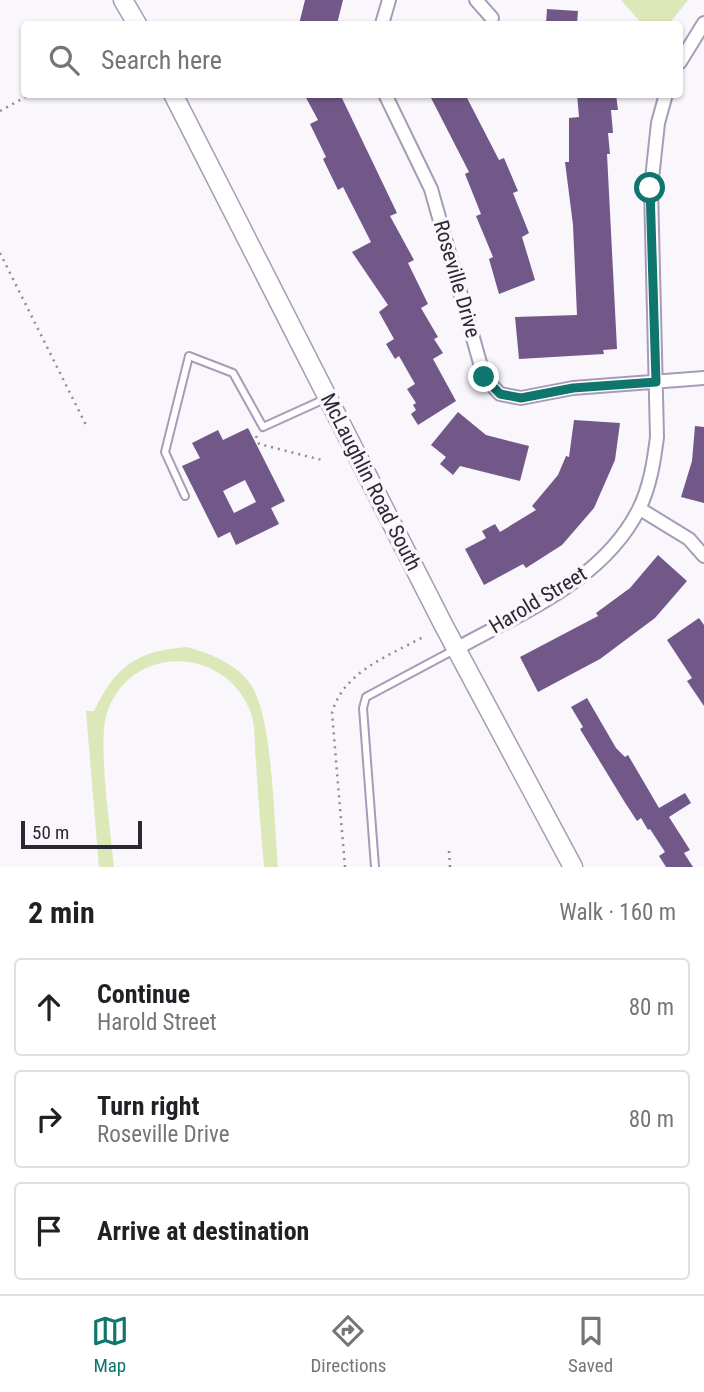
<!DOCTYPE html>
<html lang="en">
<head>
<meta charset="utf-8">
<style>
  :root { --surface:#fff; --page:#f6f6f6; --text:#202124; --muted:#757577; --line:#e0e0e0; --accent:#0f766e }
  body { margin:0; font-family:"Roboto Condensed",sans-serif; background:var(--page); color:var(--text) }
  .scale { position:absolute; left:21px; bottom:18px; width:121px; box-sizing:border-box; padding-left:7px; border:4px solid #2c2732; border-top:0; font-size:19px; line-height:24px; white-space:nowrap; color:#2c2732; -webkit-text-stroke:5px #f9f6fc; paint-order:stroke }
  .stop { position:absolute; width:21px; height:21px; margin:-16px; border:5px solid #0f766e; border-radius:50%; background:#fff }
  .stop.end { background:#0f766e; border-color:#fff; box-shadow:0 2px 7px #0008 }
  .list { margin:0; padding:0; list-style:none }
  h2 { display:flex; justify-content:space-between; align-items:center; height:91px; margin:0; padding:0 28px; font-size:30px }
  h2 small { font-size:23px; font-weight:400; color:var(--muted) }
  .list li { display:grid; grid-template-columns:46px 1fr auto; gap:21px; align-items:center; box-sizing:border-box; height:98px; margin:0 14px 14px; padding:0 14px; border:2px solid var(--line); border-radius:7px }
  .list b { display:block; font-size:26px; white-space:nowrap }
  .list p { margin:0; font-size:23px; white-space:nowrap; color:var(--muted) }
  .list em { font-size:23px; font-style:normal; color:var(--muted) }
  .icon { flex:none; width:38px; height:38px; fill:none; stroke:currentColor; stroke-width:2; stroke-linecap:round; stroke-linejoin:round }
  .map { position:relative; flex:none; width:704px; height:867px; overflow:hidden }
  .search { position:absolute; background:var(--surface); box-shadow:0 2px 5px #0004; left:21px; right:21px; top:21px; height:77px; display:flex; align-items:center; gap:18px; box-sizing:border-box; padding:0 24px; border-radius:7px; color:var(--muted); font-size:26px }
  .sheet { height:427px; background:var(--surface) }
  nav { display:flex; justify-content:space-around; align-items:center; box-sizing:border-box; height:98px; border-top:2px solid var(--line); background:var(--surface); font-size:19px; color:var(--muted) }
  nav a { display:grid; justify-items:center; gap:4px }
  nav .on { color:var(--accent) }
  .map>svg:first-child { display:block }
</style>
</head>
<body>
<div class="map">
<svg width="704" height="867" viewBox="0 0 704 867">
  <rect width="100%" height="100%" fill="#f9f6fc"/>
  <path fill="#dde8b8" d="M 621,0 L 688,0 L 669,24 L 642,24 Z
    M 187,647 C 211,654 236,663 251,685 C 273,717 274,824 278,867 L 264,867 C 261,832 258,796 256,761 C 254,746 256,727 251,713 C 226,645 130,643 107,713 C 97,742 111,833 114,867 L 99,867 L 86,711 L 94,711 C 116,666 136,651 187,647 Z"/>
  <path fill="#715889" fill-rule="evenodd" d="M 305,0 L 343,0 L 337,24 L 299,24 Z
    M 547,9 L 578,11 L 577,24 L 546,24 Z
    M 304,94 L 340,94 L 397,213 L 390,216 L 414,260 L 408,263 L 428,304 L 421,308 L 438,337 L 434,339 L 443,353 L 433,359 L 456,401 L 418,425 L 411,414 L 416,410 L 413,405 L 416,403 L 407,389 L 415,384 L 399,356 L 395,359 L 386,344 L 394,339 L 379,312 L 388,305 L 352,252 L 371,242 L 343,187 L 338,190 L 323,159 L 326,157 L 310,124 L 318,120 Z
    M 429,94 L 465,94 L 499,160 L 504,158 L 518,191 L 513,193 L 529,233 L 522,237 L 535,280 L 499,294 L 489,259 L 493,257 L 476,216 L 481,214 L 465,174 L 469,172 Z
    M 577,94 L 616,94 L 618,110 L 611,110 L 613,133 L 608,133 L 610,154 L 607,154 L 617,349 L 603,350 L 604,354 L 519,359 L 515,317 L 577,315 L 573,225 L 565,162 L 569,162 L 569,118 L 579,117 Z
    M 458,412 L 486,435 L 529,446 L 520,481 L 460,466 L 453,475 L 440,464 L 446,457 L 431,445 Z
    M 574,420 L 620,423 L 615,460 L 594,508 L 562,545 L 526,568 L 523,564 L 484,585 L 465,549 L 486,538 L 482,531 L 495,524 L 500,532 L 536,510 L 532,506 L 558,475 L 566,456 L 569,457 Z
    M 695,426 L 704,427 L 704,503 L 681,497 L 692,461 Z
    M 248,428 L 285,501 L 271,508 L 279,524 L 236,545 L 230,532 L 218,538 L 182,466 L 200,458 L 192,443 L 218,430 L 223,440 ZM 245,480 L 256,502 L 234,513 L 223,491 Z
    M 658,555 L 687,581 L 655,618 L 600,659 L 538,692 L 520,657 L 598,616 L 596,613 L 630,588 Z
    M 699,618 L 704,625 L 704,706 L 687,681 L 692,678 L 667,640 Z
    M 587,698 L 616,748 L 625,757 L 628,755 L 659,808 L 685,793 L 691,803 L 669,817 L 690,850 L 684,853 L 693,867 L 666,867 L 659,856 L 665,852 L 650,829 L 648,830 L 641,818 L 637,821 L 624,801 L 580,729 L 583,727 L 571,707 Z"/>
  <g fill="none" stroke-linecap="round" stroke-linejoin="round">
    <g stroke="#a89bb7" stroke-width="10">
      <path id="lane" d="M 185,496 L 165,452 L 189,356 L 233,373 L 263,427 L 327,398
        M 375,867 L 363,708 L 366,697 L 454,650"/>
    </g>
    <g stroke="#a89bb7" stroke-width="16">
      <path id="street" d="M 476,0 L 492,18
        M 382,24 L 389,0
        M 680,62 L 704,23
        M 385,94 L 431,189 L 484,377 L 500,394 L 521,398 L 573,388 L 704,378
        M 640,509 L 689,539 L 704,556
        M 456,649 C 522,612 603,581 639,509 C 650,487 654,461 657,437 L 651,188 L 658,123 L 666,94"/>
    </g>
    <g stroke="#a89bb7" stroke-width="21">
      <path id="secondary" d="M 123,0 L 137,24
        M 173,94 L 444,626 L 573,867"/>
    </g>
    <path stroke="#8f8b93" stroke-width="2.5" stroke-dasharray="2 5" stroke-linecap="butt" d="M 0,111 L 31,94
      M 0,253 L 86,425
      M 256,436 L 259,444 L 322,460
      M 449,851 L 450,867
      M 345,867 L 332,713 C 343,671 391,655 425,636"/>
    <use href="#lane" stroke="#fff" stroke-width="6"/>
    <use href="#street" stroke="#fff" stroke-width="12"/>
    <use href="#secondary" stroke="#fff" stroke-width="18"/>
  </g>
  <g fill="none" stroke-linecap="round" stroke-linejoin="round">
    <path stroke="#0f766e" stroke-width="9" d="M 484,377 L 500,394 L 521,398 L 573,388 L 656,382 L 650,188"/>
  </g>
  <g text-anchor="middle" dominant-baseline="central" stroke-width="7" stroke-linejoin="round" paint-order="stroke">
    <g font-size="21" fill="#2c2732" stroke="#f9f6fc">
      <text transform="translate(457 279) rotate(74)">Roseville Drive</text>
      <text transform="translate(371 482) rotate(63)">McLaughlin Road South</text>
      <text transform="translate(538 600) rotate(-31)">Harold Street</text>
    </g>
  </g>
</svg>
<div class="scale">50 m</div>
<div class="stop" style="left:650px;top:188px"></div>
<div class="stop end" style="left:484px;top:377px"></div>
<div class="search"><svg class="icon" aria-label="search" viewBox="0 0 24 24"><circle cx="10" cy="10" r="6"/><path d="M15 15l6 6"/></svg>Search here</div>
</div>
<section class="sheet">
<h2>2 min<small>Walk · 160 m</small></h2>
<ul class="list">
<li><svg class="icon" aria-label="ahead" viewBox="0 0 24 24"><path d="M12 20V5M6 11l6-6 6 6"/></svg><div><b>Continue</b><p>Harold Street</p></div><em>80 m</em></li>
<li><svg class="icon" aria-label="right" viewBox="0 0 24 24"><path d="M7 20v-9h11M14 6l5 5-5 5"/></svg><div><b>Turn right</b><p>Roseville Drive</p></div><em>80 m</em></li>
<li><svg class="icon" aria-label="arrive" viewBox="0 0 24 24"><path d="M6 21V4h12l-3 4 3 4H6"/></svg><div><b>Arrive at destination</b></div></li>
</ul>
</section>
<nav>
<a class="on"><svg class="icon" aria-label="map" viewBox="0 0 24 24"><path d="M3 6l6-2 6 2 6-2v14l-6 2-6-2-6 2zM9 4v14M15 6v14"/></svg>Map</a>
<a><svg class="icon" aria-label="directions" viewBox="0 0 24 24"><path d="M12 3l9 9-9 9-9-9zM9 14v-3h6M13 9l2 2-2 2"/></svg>Directions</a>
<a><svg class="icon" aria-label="saved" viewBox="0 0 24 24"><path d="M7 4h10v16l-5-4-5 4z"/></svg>Saved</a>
</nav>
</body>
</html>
